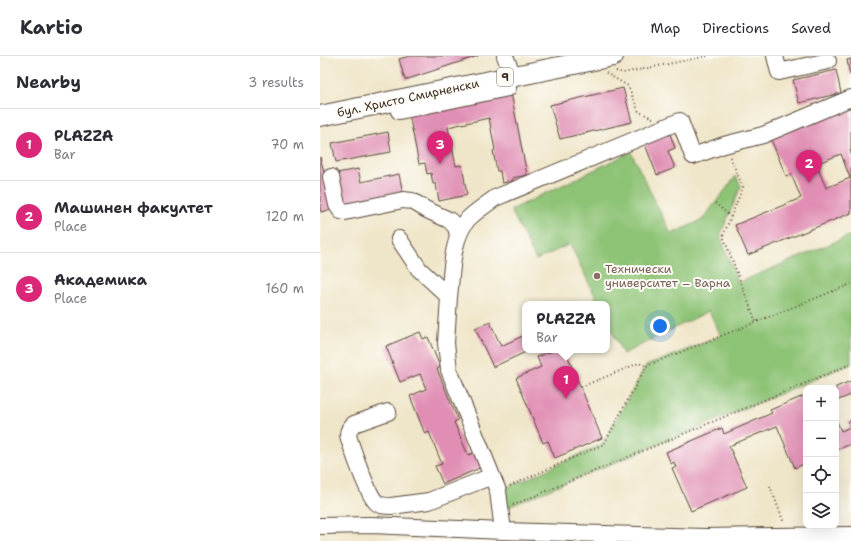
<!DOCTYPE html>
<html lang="en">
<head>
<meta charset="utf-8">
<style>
  :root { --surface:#fff; --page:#f7f7f7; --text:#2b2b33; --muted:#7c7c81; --line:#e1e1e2; --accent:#db2777 }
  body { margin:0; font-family:"Shantell Sans",sans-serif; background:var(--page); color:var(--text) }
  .controls { position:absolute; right:12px; bottom:12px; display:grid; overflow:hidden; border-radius:8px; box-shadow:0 4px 16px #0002 }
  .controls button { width:36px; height:36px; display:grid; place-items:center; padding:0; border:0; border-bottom:1px solid var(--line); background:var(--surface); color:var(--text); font:20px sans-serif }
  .you { position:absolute; left:340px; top:270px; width:14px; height:14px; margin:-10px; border:3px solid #fff; border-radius:50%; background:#1a73e8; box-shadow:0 0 0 6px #1a73e833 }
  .badge { display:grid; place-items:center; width:26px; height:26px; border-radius:50%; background:var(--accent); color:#fff; font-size:13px; font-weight:700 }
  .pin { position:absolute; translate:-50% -33px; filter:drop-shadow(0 1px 2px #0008) }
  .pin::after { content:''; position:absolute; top:21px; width:14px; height:12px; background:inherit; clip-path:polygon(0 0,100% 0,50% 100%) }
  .popup { position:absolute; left:202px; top:245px; width:88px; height:52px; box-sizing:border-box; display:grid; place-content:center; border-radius:8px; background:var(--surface); filter:drop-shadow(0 1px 3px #0005); font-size:13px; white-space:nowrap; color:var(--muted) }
  .popup b { font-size:15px; color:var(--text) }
  .popup::after { content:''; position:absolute; left:50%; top:100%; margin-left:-8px; border:8px solid transparent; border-top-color:var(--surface) }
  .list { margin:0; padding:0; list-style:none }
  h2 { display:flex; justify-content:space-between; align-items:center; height:52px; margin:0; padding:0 16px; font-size:17px }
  h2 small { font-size:13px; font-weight:400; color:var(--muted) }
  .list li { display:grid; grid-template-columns:26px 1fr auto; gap:12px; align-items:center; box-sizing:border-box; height:72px; padding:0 16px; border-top:1px solid var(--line) }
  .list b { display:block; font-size:15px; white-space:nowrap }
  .list p { margin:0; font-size:13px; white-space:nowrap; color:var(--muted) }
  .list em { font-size:13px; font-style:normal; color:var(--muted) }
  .icon { flex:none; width:22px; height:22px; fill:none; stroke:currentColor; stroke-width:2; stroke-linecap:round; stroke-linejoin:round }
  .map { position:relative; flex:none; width:531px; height:485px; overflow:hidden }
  header { display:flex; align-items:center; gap:24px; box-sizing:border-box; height:56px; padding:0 20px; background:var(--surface); border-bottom:1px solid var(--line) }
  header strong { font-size:19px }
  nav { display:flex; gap:22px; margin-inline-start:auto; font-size:14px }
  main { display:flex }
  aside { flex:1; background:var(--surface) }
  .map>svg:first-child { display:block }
</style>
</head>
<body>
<header>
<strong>Kartio</strong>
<nav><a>Map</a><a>Directions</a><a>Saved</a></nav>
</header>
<main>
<aside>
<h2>Nearby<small>3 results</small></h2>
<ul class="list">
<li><span class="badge">1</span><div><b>PLAZZA</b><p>Bar</p></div><em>70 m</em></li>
<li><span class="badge">2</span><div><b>Машинен факултет</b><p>Place</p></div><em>120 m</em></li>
<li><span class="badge">3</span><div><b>Академика</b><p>Place</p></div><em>160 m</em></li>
</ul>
</aside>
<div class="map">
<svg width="531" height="485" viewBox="0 0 531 485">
  <rect width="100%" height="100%" fill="#fdfcf7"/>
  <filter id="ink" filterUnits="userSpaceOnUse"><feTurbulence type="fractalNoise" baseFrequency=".025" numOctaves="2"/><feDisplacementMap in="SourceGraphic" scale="8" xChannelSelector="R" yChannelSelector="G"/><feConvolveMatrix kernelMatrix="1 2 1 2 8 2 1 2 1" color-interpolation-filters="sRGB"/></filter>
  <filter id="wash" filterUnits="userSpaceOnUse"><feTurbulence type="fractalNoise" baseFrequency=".012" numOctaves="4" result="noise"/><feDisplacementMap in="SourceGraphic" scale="16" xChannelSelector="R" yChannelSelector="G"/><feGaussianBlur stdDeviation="0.9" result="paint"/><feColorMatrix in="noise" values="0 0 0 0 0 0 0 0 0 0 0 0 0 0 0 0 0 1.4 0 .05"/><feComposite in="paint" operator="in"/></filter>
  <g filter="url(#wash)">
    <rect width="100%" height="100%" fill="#efe5c8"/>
    <path fill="#8dc375" stroke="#64764a" d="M 311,96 L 351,178 L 382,164 L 416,120 L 421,130 L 400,180 L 418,227 L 531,179 L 531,308 L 181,454 L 178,436 L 283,388 L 326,310 L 401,280 L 389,255 L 303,298 L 287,265 L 287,248 L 279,248 L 250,188 L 216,204 L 191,154 Z"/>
    <g id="blocks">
      <path fill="#e08eb4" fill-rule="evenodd" d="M 90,0 L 158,0 L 85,24 L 79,3 Z
        M 531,3 L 531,19 L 530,19 L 527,4 Z
        M 516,14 L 521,37 L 479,47 L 473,24 Z
        M 303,32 L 312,66 L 240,83 L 230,49 Z
        M 191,37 L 207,119 L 193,122 L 192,125 L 182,127 L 180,115 L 177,115 L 173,95 L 175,94 L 169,62 L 128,71 L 136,110 L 142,109 L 147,139 L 119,145 L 116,128 L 113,128 L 111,117 L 107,118 L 105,107 L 99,108 L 89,58 Z
        M 531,48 L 531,94 L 530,94 L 531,97 L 531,157 L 428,199 L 415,169 L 481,142 L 471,118 L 466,120 L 450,81 ZM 521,98 L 530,122 L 506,132 L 496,108 Z
        M 349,75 L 355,92 L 348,95 L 355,112 L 337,119 L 324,86 Z
        M 68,76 L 71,96 L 16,106 L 12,87 Z
        M 0,101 L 14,153 L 1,156 L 0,152 Z
        M 38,113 L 41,126 L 79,118 L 83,138 L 24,150 L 17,117 Z
        M 170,266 L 181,290 L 205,279 L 205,294 L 210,294 L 173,311 L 155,272 Z
        M 100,276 L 103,283 L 108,281 L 120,311 L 117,313 L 138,364 L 134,366 L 148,399 L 156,396 L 162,411 L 123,428 L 115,410 L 122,408 L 109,376 L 105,378 L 90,340 L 106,333 L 100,318 L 80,326 L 66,290 Z
        M 235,294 L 245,294 L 282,382 L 235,402 L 228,385 L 223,387 L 196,322 L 221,311 L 217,301 Z
        M 531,325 L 531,339 L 516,345 L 516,331 Z
        M 486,339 L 486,407 L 475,412 L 457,370 L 409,390 L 427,431 L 371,455 L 352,412 L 356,411 L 354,406 L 351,408 L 346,396 L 402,372 L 404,378 L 452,357 L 450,354 Z
        M 516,363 L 521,375 L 530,371 L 528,366 L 531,364 L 531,388 L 516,394 Z"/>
    </g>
  </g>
  <g filter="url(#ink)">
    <use href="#blocks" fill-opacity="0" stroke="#564638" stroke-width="1"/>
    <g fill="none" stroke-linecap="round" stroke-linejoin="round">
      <g stroke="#564638" stroke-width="18">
        <path id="minor" d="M 185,0 L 193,20
          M 455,0 L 459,16 L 508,5
          M 77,43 L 79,55 L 188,32
          M 11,121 L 17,149 L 21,155 L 25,156 L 83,144 L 92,145 L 107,154 L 129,164 L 136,171 L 138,180
          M 79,183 L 99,213 L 129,241 L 126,287 L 129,314 L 178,435 L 183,475
          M 129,241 C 132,217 131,183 148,163 C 156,155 166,149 175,142 L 360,65 L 373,100 L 404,89 L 443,79 L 531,42
          M 68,356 L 34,368 C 29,372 27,377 29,383 C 33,395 48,439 56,446 C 60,450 65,450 71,450 L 109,445 L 172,420
          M 0,470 L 51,469 L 183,475 L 385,481 L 531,479"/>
      </g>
      <g stroke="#564638" stroke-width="22">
        <path id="major" d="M 0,60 L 293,0"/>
      </g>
      <path stroke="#564638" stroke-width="2" stroke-dasharray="1 3" stroke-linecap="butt" d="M 296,15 L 303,17 L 388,0
        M 286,17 L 308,30 L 319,56 L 333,62
        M 410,101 L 423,131 L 403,180 L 436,266
        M 395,147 L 411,161
        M 530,157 L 531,160
        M 261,331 L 319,307 L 326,310
        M 190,430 L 284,388 L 326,310 L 531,228
        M 450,430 L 464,467
        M 193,449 L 531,308"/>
      <use href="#minor" stroke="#fff" stroke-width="16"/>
      <use href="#major" stroke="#fff" stroke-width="20"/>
    </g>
  </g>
  <circle fill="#8d6e63" stroke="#fdfcf7" stroke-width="1.5" cx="277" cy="220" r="4"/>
  <g text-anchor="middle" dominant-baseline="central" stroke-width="4" stroke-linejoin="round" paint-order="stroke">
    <rect fill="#fdfcf7" stroke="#75695f" stroke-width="1" x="177" y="12" width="16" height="18" rx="3"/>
    <g font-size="11" font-weight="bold" fill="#3b2a1e">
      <text x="185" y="21">9</text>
    </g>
    <g font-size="12" fill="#3b2a1e" stroke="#fdfcf7">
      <text transform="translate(88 42) rotate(-12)">бул. Христо Смирненски</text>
    </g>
    <g font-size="12" fill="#785e54" stroke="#fdfcf7" text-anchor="start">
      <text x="285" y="213">Технически<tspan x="285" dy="14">университет – Варна</tspan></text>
    </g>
  </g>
</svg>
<div class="controls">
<button>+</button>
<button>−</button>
<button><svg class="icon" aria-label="locate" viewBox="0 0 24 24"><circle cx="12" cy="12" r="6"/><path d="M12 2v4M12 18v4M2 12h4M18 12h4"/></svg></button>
<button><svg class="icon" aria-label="layers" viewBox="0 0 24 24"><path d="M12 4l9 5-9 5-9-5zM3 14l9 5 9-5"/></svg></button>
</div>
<div class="you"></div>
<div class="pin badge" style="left:246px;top:343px">1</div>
<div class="popup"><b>PLAZZA</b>Bar</div>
<div class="pin badge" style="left:489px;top:127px">2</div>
<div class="pin badge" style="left:120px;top:108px">3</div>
</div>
</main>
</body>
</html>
